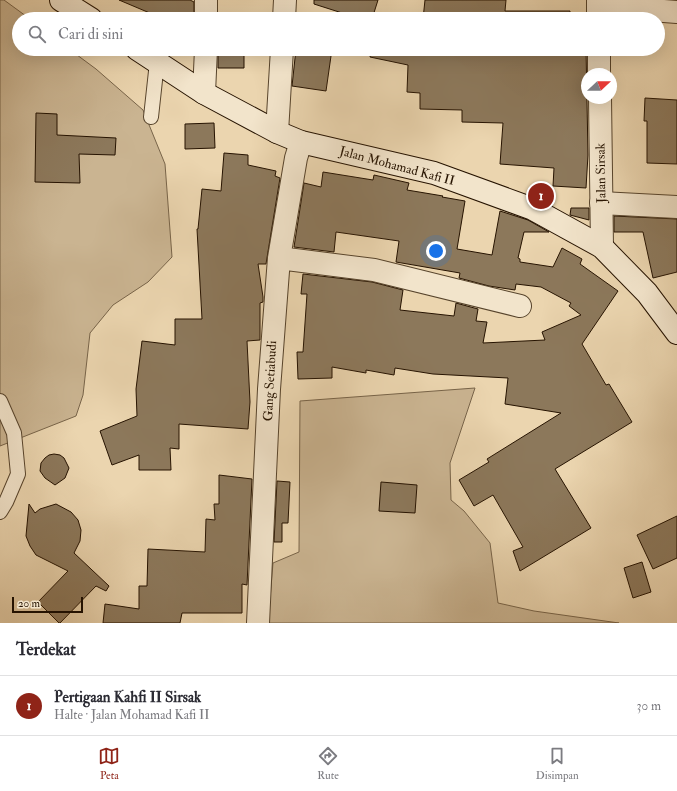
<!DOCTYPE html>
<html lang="id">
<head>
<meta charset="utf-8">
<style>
  :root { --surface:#fff; --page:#f7f7f7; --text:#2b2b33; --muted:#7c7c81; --line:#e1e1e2; --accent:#8f2418 }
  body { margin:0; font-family:"IM FELL Double Pica",serif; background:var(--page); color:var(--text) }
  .compass { position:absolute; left:581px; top:68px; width:36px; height:36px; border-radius:50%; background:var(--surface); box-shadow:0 4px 16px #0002; rotate:68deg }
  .scale { position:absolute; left:12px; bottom:10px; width:71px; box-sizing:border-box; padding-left:4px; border:2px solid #261301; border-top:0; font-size:11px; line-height:14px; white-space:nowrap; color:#261301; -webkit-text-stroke:3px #f2e4cb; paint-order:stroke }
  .you { position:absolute; left:436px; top:251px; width:14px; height:14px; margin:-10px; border:3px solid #fff; border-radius:50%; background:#1a73e8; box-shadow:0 0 0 6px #1a73e833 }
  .badge { display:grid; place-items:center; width:26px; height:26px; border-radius:50%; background:var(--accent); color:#fff; font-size:13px; font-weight:700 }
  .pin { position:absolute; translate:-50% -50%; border:2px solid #fff; box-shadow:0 1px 4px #0006 }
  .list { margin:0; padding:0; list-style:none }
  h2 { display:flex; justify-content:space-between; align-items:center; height:52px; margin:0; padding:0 16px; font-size:17px }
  h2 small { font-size:13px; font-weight:400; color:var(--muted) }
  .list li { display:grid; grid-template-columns:26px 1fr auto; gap:12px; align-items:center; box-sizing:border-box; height:60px; padding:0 16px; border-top:1px solid var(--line) }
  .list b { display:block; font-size:15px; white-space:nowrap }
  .list p { margin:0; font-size:13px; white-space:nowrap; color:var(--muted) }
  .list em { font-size:13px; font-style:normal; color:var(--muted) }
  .icon { flex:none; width:22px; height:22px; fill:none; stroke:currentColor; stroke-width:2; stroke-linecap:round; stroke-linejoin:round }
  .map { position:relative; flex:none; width:677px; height:623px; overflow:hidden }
  .search { position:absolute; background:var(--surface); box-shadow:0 4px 16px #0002; left:12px; right:12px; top:12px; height:44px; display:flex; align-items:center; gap:10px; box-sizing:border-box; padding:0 14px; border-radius:22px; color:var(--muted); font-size:15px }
  .sheet { height:112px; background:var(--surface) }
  nav { display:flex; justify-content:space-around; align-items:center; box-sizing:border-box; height:56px; border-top:1px solid var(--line); background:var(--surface); font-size:11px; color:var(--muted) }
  nav a { display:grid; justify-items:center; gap:2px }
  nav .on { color:var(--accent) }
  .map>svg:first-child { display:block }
</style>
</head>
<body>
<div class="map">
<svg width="677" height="623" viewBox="0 0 677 623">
  <rect width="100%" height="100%" fill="#ebd5af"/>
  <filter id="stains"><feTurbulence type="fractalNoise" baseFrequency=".005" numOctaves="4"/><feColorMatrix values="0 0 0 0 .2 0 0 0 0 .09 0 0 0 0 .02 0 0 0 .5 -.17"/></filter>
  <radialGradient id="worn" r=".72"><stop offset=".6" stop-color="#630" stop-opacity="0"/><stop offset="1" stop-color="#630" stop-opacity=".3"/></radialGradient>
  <path fill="#cab491" stroke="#786449" d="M 0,0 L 4,0 L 30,19 L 19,19 L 19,49 L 69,49 L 96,69 L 143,110 L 165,164 L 172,257 L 148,282 L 113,305 L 90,333 L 83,395 L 76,416 L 0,446 Z
    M 475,388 L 450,463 L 451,500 L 464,511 L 490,543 L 498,603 L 534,611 L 619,623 L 268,623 L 273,563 L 299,552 L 300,401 Z"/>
  <path fill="#8c785b" stroke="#261301" d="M 119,0 L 190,0 L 194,2 L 194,19 L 164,19 Z
    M 314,0 L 378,0 L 372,19 L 361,19 L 314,4 Z
    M 425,0 L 506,0 L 505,11 L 570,11 L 570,19 L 423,19 Z
    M 218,49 L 244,49 L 244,68 L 218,68 Z
    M 296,49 L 332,49 L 326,91 L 292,86 Z
    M 371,49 L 586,49 L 588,155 L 586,188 L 553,186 L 554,168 L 500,164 L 503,123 L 462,122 L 462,110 L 420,109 L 420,93 L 407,92 L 408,65 L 370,57 Z
    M 645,98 L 677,100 L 677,164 L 647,163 L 647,121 L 644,121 Z
    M 36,113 L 57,114 L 57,135 L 116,138 L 115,155 L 79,154 L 80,183 L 35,182 Z
    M 214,123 L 215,148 L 185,149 L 185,124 Z
    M 224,153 L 248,155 L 248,165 L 276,171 L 275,176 L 280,178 L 266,264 L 258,264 L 263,297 L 263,302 L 260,303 L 260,340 L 247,341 L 250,402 L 248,429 L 179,424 L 179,449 L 170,448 L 171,470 L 139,470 L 139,455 L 112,465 L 100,431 L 137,416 L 136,389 L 142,341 L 175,345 L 175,319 L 202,319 L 197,229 L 198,229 L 202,189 L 221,191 Z
    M 323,172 L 373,180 L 374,175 L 409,183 L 407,190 L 443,196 L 442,197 L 465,201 L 457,249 L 492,255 L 500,211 L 528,220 L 549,232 L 524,232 L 518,258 L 520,259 L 520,262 L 553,267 L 562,248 L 582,259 L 580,264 L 618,291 L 582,344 L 606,385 L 609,384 L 632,422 L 555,469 L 591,528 L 520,571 L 513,551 L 523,547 L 493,495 L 474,506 L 459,480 L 489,462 L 487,459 L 561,413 L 505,404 L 508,378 L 433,374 L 395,368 L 394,375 L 366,370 L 366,373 L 332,367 L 332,378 L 298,379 L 297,352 L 303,352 L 307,294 L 301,294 L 303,274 L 372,282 L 403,290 L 400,310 L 454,316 L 456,303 L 478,309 L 476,321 L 487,322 L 483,343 L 545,340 L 542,332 L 581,315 L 569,306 L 571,303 L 541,287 L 516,284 L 515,290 L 489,286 L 459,278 L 460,273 L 396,262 L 399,241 L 336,232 L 334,252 L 294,247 L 304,183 L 321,187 Z
    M 571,208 L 589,208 L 589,220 L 570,215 Z
    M 614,216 L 677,219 L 677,272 L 653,278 L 643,232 L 614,232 Z
    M 54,454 L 60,455 L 64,458 L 69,468 L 65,478 L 55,485 L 45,478 L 40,471 L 41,463 L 45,458 L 49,455 Z
    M 219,475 L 252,479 L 247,585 L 242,584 L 242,613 L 182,613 L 180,623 L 103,623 L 105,604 L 139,609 L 139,586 L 147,586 L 148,549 L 205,552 L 206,519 L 215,520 L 214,504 L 219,504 Z
    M 277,481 L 290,482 L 288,523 L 282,523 L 282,542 L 274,542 Z
    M 381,482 L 417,485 L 415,513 L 379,511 Z
    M 29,504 L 35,513 L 40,509 L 56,504 L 71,512 L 78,520 L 81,530 L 80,541 L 74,553 L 109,586 L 106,591 L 96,586 L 60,623 L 59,623 L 38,602 L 68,571 L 36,555 L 30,546 L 26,536 Z
    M 677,516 L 677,558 L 653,569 L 637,535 Z
    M 642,562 L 651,592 L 633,598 L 624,568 Z"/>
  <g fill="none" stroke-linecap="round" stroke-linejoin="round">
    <g stroke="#57442c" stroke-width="16">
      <path id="service" d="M 151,117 L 157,62
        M 0,401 L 14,433 L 18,474 L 6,502 L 0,512"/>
    </g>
    <g stroke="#57442c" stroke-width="24">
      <path id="minor" d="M 598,6 L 677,12
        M 206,19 L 206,0
        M 284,19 L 285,0
        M 204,93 L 206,49
        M 277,132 L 282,49
        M 601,203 L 677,207
        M 279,258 L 374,270 L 520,306
        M 258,623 L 269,389 L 279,258 L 296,158 L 301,142"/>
    </g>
    <g stroke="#57442c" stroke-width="24">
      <path id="tertiary" d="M 598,0 L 598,19
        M 599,49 L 599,74
        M 600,98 L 602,247"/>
    </g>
    <g stroke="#261301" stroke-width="24">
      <path id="secondary" d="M 61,0 L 91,19
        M 137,49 L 204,93 L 277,132 L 301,142 L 434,173 L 533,209 L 602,247 L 647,293 L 677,333"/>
    </g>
    <use href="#service" stroke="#f2e4cb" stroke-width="14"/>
    <use href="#minor" stroke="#f2e4cb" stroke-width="22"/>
    <use href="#tertiary" stroke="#f2e4cb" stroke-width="22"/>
    <use href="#secondary" stroke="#f2e4cb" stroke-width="22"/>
  </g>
  <g text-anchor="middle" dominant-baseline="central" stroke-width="3" stroke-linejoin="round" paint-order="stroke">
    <g font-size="13" fill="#261301" stroke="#f2e4cb">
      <text transform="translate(397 166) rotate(15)">Jalan Mohamad Kafi II</text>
      <text transform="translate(601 173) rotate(-91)">Jalan Sirsak</text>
      <text transform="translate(270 381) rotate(-87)">Gang Setiabudi</text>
    </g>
  </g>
  <rect width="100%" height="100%" filter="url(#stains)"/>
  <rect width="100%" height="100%" fill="url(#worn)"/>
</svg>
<svg class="compass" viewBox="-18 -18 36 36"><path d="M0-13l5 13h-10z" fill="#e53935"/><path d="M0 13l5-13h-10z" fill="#7c7c81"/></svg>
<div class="scale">20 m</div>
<div class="you"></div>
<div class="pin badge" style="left:541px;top:196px">1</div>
<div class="search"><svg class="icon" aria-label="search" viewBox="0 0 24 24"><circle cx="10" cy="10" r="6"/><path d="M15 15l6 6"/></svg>Cari di sini</div>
</div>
<section class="sheet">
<h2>Terdekat<small></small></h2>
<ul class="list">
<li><span class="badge">1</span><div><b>Pertigaan Kahfi II Sirsak</b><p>Halte · Jalan Mohamad Kafi II</p></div><em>30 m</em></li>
</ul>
</section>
<nav>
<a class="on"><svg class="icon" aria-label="map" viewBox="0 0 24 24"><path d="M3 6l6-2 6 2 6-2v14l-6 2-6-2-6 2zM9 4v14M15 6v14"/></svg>Peta</a>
<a><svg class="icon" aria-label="directions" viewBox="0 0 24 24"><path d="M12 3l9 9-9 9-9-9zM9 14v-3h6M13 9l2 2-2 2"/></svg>Rute</a>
<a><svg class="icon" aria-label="saved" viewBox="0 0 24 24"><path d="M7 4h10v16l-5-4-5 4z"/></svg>Disimpan</a>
</nav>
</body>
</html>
